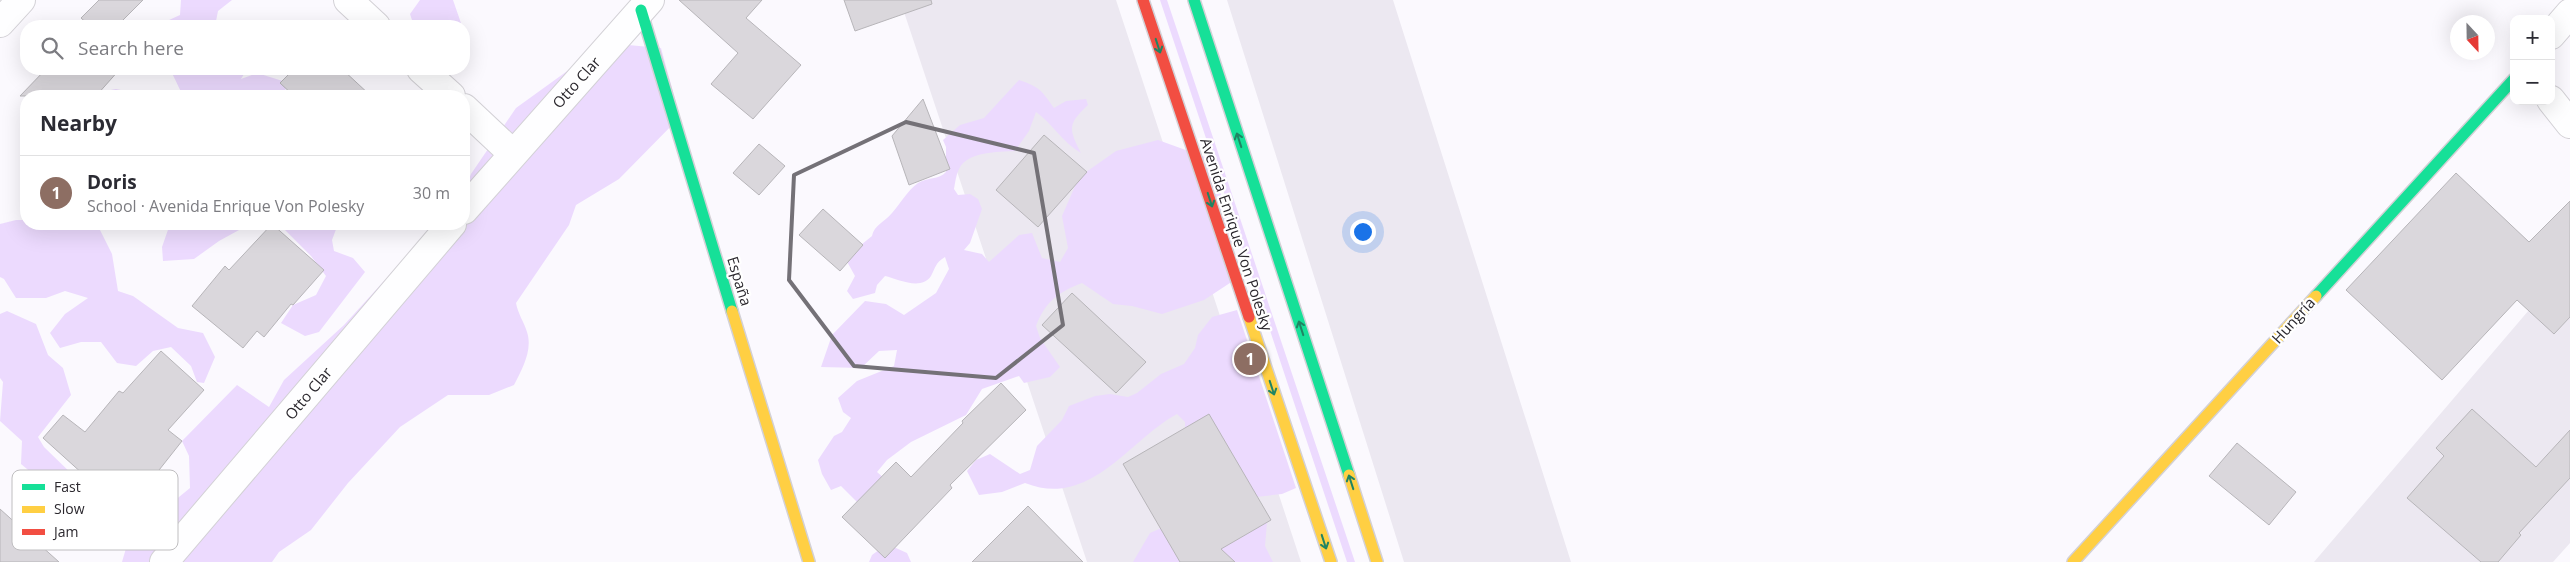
<!DOCTYPE html>
<html lang="en">
<head>
<meta charset="utf-8">
<style>
  :root { --surface:#fff; --page:#f2f2f3; --text:#2b2b33; --muted:#7c7c81; --line:#e1e1e2; --accent:#0f766e }
  body { margin:0; font-family:"Open Sans",sans-serif; background:var(--page); color:var(--text) }
  .controls { position:absolute; right:15px; top:15px; display:grid; overflow:hidden; border-radius:10px; box-shadow:0 5px 20px #0002 }
  .controls button { width:45px; height:45px; display:grid; place-items:center; padding:0; border:0; border-bottom:1px solid var(--line); background:var(--surface); color:var(--text); font:25px sans-serif }
  .compass { position:absolute; left:2450px; top:15px; width:45px; height:45px; border-radius:50%; background:var(--surface); box-shadow:0 5px 20px #0002; rotate:158deg }
  .you { position:absolute; left:1362px; top:231px; width:18px; height:18px; margin:-12px; border:4px solid #fff; border-radius:50%; background:#1a73e8; box-shadow:0 0 0 8px #1a73e833 }
  .badge { display:grid; place-items:center; width:32px; height:32px; border-radius:50%; background:var(--accent); color:#fff; font-size:16px; font-weight:700 }
  .pin { position:absolute; translate:-50% -50%; border:2px solid #fff; box-shadow:0 1px 5px #0006 }
  .list { margin:0; padding:0; list-style:none }
  h2 { display:flex; justify-content:space-between; align-items:center; height:65px; margin:0; padding:0 20px; font-size:21px }
  h2 small { font-size:16px; font-weight:400; color:var(--muted) }
  .list li { display:grid; grid-template-columns:32px 1fr auto; gap:15px; align-items:center; box-sizing:border-box; height:75px; padding:0 20px; border-top:1px solid var(--line) }
  .list b { display:block; font-size:19px; white-space:nowrap }
  .list p { margin:0; font-size:16px; white-space:nowrap; color:var(--muted) }
  .list em { font-size:16px; font-style:normal; color:var(--muted) }
  .icon { flex:none; width:28px; height:28px; fill:none; stroke:currentColor; stroke-width:2; stroke-linecap:round; stroke-linejoin:round }
  .map { position:relative; flex:none; width:2570px; height:562px; overflow:hidden }
  .search { position:absolute; background:var(--surface); box-shadow:0 5px 20px #0002; left:20px; top:20px; width:450px; height:55px; display:flex; align-items:center; gap:12px; box-sizing:border-box; padding:0 18px; border-radius:20px; color:var(--muted); font-size:19px }
  .panel { position:absolute; background:var(--surface); box-shadow:0 5px 20px #0002; left:20px; top:90px; width:450px; height:140px; border-radius:20px }
  .map>svg:first-child { display:block }
</style>
</head>
<body>
<div class="map">
<svg width="2570" height="562" viewBox="0 0 2570 562">
  <rect width="100%" height="100%" fill="#fbf9fe"/>
  <path fill="#ece8f1" d="M 900,0 L 1116,0 L 1301,562 L 1087,562 Z
    M 1227,0 L 1393,0 L 1571,562 L 1404,562 Z
    M 2570,262 L 2570,543 L 2553,562 L 2314,562 Z"/>
  <path fill="#ecdafe" d="M 181,0 L 232,0 L 218,11 L 215,26 L 156,26 L 180,15 Z
    M 420,0 L 453,0 L 462,26 L 414,26 L 410,14 Z
    M 1160,0 L 1167,0 L 1355,562 L 1347,562 Z
    M 606,43 L 661,48 L 680,117 L 619,179 L 576,205 L 569,225 L 516,303 C 518,314 524,322 527,332 C 533,350 522,369 514,385 L 489,395 L 448,395 L 400,427 L 348,483 L 311,530 L 279,552 L 272,562 L 122,562 L 129,538 L 190,488 L 189,456 L 182,441 L 237,385 L 269,407 L 284,380 L 344,325 L 394,270 L 451,224 L 471,174 L 516,108 Z
    M 134,69 L 247,69 L 241,79 L 257,73 L 286,82 L 285,96 L 183,96 L 171,71 L 164,69 L 145,75 Z
    M 1019,80 C 1040,87 1042,91 1054,108 L 1066,101 L 1086,99 L 1088,105 C 1068,124 1068,128 1081,153 C 1060,140 1054,125 1036,112 L 1029,131 L 1015,151 C 998,152 968,151 959,169 C 956,175 955,183 954,189 L 958,195 L 970,194 L 978,199 L 982,209 L 970,243 L 964,250 L 982,254 L 989,262 L 1019,235 L 1032,233 L 1042,258 L 1060,262 L 1068,248 L 1062,216 L 1079,177 L 1116,151 L 1158,140 L 1205,157 L 1231,218 L 1236,279 L 1204,300 L 1162,314 L 1132,306 L 1113,304 L 1082,283 C 1058,292 1045,302 1036,326 L 1040,338 L 1060,367 L 1050,377 L 1024,383 L 1019,376 L 982,389 L 966,415 L 911,442 L 887,460 L 877,472 L 885,479 L 862,507 L 841,486 L 831,490 L 822,474 L 818,460 L 834,436 L 842,432 L 851,418 L 843,412 L 838,398 L 857,381 L 894,366 L 897,350 L 879,351 L 861,368 L 821,367 L 832,335 L 865,301 L 886,304 L 904,315 L 936,293 L 949,269 L 945,257 C 935,263 936,267 931,276 C 921,291 898,279 885,276 L 877,285 L 875,293 L 853,299 L 847,291 L 855,276 L 845,258 L 872,236 C 874,225 885,222 892,213 C 900,204 907,191 918,183 C 927,177 939,180 946,172 L 946,147 L 943,140 L 960,125 L 984,118 Z
    M 116,89 L 135,93 L 137,96 L 96,96 L 100,92 Z
    M 16,220 L 26,220 L 26,224 L 97,224 L 112,254 L 118,291 L 133,296 L 178,328 L 203,333 L 215,357 L 204,383 L 197,382 L 191,366 L 171,347 L 153,351 L 136,366 L 117,363 L 101,342 L 81,342 L 60,348 L 50,333 L 65,314 L 88,298 L 65,291 L 46,298 L 16,298 L 4,279 L 0,277 L 0,224 Z
    M 170,224 L 250,224 L 219,241 L 194,259 L 163,261 L 162,247 Z
    M 279,224 L 338,224 L 332,240 L 334,251 L 353,258 L 365,272 L 319,332 L 305,336 L 281,323 L 293,305 L 316,295 L 326,276 L 311,256 Z
    M 1237,310 L 1296,488 L 1282,494 L 1247,498 L 1185,433 L 1185,422 L 1177,414 C 1128,441 1090,509 1025,483 L 1002,492 L 979,495 L 967,471 L 976,460 L 990,454 L 1020,474 L 1030,470 L 1037,446 L 1062,420 L 1069,406 L 1095,396 L 1110,394 L 1128,397 L 1137,393 L 1161,374 L 1184,364 L 1195,348 L 1198,335 L 1212,317 Z
    M 7,311 L 36,324 L 48,355 L 63,368 L 71,395 L 38,437 L 44,447 L 77,479 L 63,488 L 39,479 L 21,464 L 22,441 L 0,421 L 3,382 L 0,378 L 0,314 Z
    M 1267,522 L 1265,546 L 1273,562 L 1133,562 L 1150,533 L 1168,525 Z
    M 887,544 L 907,553 L 911,562 L 869,562 L 872,555 Z"/>
  <path fill="#dad7dc" stroke="#b7b5b9" d="M 99,0 L 143,0 L 117,26 L 90,26 L 81,18 Z
    M 679,0 L 762,0 L 746,18 L 801,65 L 753,119 L 711,84 L 738,53 Z
    M 844,0 L 931,0 L 932,4 L 855,31 Z
    M 46,69 L 120,69 L 96,96 L 20,96 Z
    M 294,69 L 342,69 L 371,96 L 294,96 L 280,83 Z
    M 923,99 L 950,169 L 909,185 L 892,136 Z
    M 1044,135 L 1087,172 L 1038,227 L 996,190 Z
    M 759,144 L 785,166 L 759,195 L 733,173 Z
    M 2456,173 L 2529,242 L 2570,201 L 2570,317 L 2554,334 L 2517,300 L 2442,380 L 2346,290 Z
    M 823,209 L 863,245 L 840,271 L 799,235 Z
    M 272,224 L 324,270 L 293,305 L 291,304 L 264,337 L 257,331 L 243,348 L 192,306 L 225,266 L 229,270 Z
    M 1072,293 L 1146,362 L 1116,393 L 1042,325 Z
    M 161,351 L 204,390 L 168,430 L 182,441 L 148,484 L 153,488 L 116,532 L 81,503 L 94,484 L 43,438 L 63,415 L 85,432 L 119,391 L 123,393 Z
    M 1001,383 L 1026,410 L 950,485 L 952,488 L 885,558 L 842,517 L 896,462 L 911,477 L 963,423 L 962,421 Z
    M 2472,409 L 2536,467 L 2570,430 L 2570,478 L 2519,533 L 2521,535 L 2498,562 L 2481,562 L 2407,498 L 2444,456 L 2436,448 Z
    M 1209,414 L 1271,520 L 1221,549 L 1235,562 L 1180,562 L 1123,464 Z
    M 2237,443 L 2296,492 L 2269,525 L 2209,476 Z
    M 1028,506 L 1083,562 L 972,562 Z
    M 0,509 L 59,562 L 0,562 Z"/>
  <g fill="none" stroke-linecap="round" stroke-linejoin="round">
    <g stroke="#d3d1d6" stroke-width="30">
      <path id="street" d="M 348,0 L 376,26
        M 0,23 L 21,0
        M 2551,35 L 2570,13
        M 421,69 L 451,96
        M 2551,100 L 2570,124
        M 464,108 L 512,153
        M 464,210 L 650,0
        M 164,562 L 452,224"/>
    </g>
    <g stroke="#d3d1d6" stroke-width="14">
      <path id="fast" d="M 1194,0 L 1349,475
        M 641,10 L 732,311
        M 2316,296 L 2514,79"/>
    </g>
    <g stroke="#d3d1d6" stroke-width="14">
      <path id="slow" d="M 732,311 L 809,562
        M 1249,317 L 1331,562
        M 1349,475 L 1377,562
        M 2073,562 L 2316,296"/>
    </g>
    <g stroke="#d3d1d6" stroke-width="14">
      <path id="jam" d="M 1143,0 L 1249,317"/>
    </g>
    <use href="#street" stroke="#fefeff" stroke-width="28"/>
    <use href="#fast" stroke="#16e098" stroke-width="11"/>
    <use href="#slow" stroke="#ffcf43" stroke-width="11"/>
    <use href="#jam" stroke="#f24e42" stroke-width="11"/>
  </g>
  <defs><path id="oneway-shaft" d="M-6 0H5M1.5-3L5.5 0L1.5 3" fill="none" stroke-width="1.6" stroke-linecap="round" stroke-linejoin="round" transform="scale(1.25)"/></defs>
  <g stroke="#208463">
    <use href="#oneway-shaft" transform="translate(1158 46) rotate(72)"/>
    <use href="#oneway-shaft" transform="translate(1239 140) rotate(-108)"/>
    <use href="#oneway-shaft" transform="translate(1210 200) rotate(72)"/>
    <use href="#oneway-shaft" transform="translate(1301 328) rotate(-108)"/>
    <use href="#oneway-shaft" transform="translate(1272 388) rotate(72)"/>
    <use href="#oneway-shaft" transform="translate(1351 482) rotate(-108)"/>
    <use href="#oneway-shaft" transform="translate(1324 542) rotate(72)"/>
  </g>
  <path fill="none" stroke="#747177" stroke-width="4" stroke-linejoin="round" d="M 906,122 L 1034,153 L 1063,325 L 996,378 L 854,366 L 789,280 L 794,175 Z"/>
  <g text-anchor="middle" dominant-baseline="central" stroke-width="4.5" stroke-linejoin="round" paint-order="stroke">
    <g font-size="15" fill="#2b282e" stroke="#fff">
      <text transform="translate(576 82) rotate(-48)">Otto Clar</text>
      <text transform="translate(1237 234) rotate(72)">Avenida Enrique Von Polesky</text>
      <text transform="translate(740 281) rotate(73)">España</text>
      <text transform="translate(2293 320) rotate(-48)">Hungría</text>
      <text transform="translate(308 393) rotate(-50)">Otto Clar</text>
    </g>
  </g>
  <rect x="12" y="470" width="166" height="80" rx="8" fill="#fff" stroke="#bfbec0" stroke-width="1"/>
  <rect x="22" y="484" width="23" height="6" fill="#16e098"/>
  <rect x="22" y="506" width="23" height="7" fill="#ffcf43"/>
  <rect x="22" y="529" width="23" height="6" fill="#f24e42"/>
  <g font-size="14" fill="#2b282e">
    <text x="54" y="492">Fast</text>
    <text x="54" y="514">Slow</text>
    <text x="54" y="537">Jam</text>
  </g>
</svg>
<div class="controls">
<button>+</button>
<button>−</button>
</div>
<svg class="compass" viewBox="-18 -18 36 36"><path d="M0-13l5 13h-10z" fill="#e53935"/><path d="M0 13l5-13h-10z" fill="#7c7c81"/></svg>
<div class="you"></div>
<div class="pin badge" style="left:1250px;top:359px;background:#8d6e63">1</div>
<div class="search"><svg class="icon" aria-label="search" viewBox="0 0 24 24"><circle cx="10" cy="10" r="6"/><path d="M15 15l6 6"/></svg>Search here</div>
<section class="panel">
<h2>Nearby<small></small></h2>
<ul class="list">
<li><span class="badge" style="background:#8d6e63">1</span><div><b>Doris</b><p>School · Avenida Enrique Von Polesky</p></div><em>30 m</em></li>
</ul>
</section>
</div>
</body>
</html>
